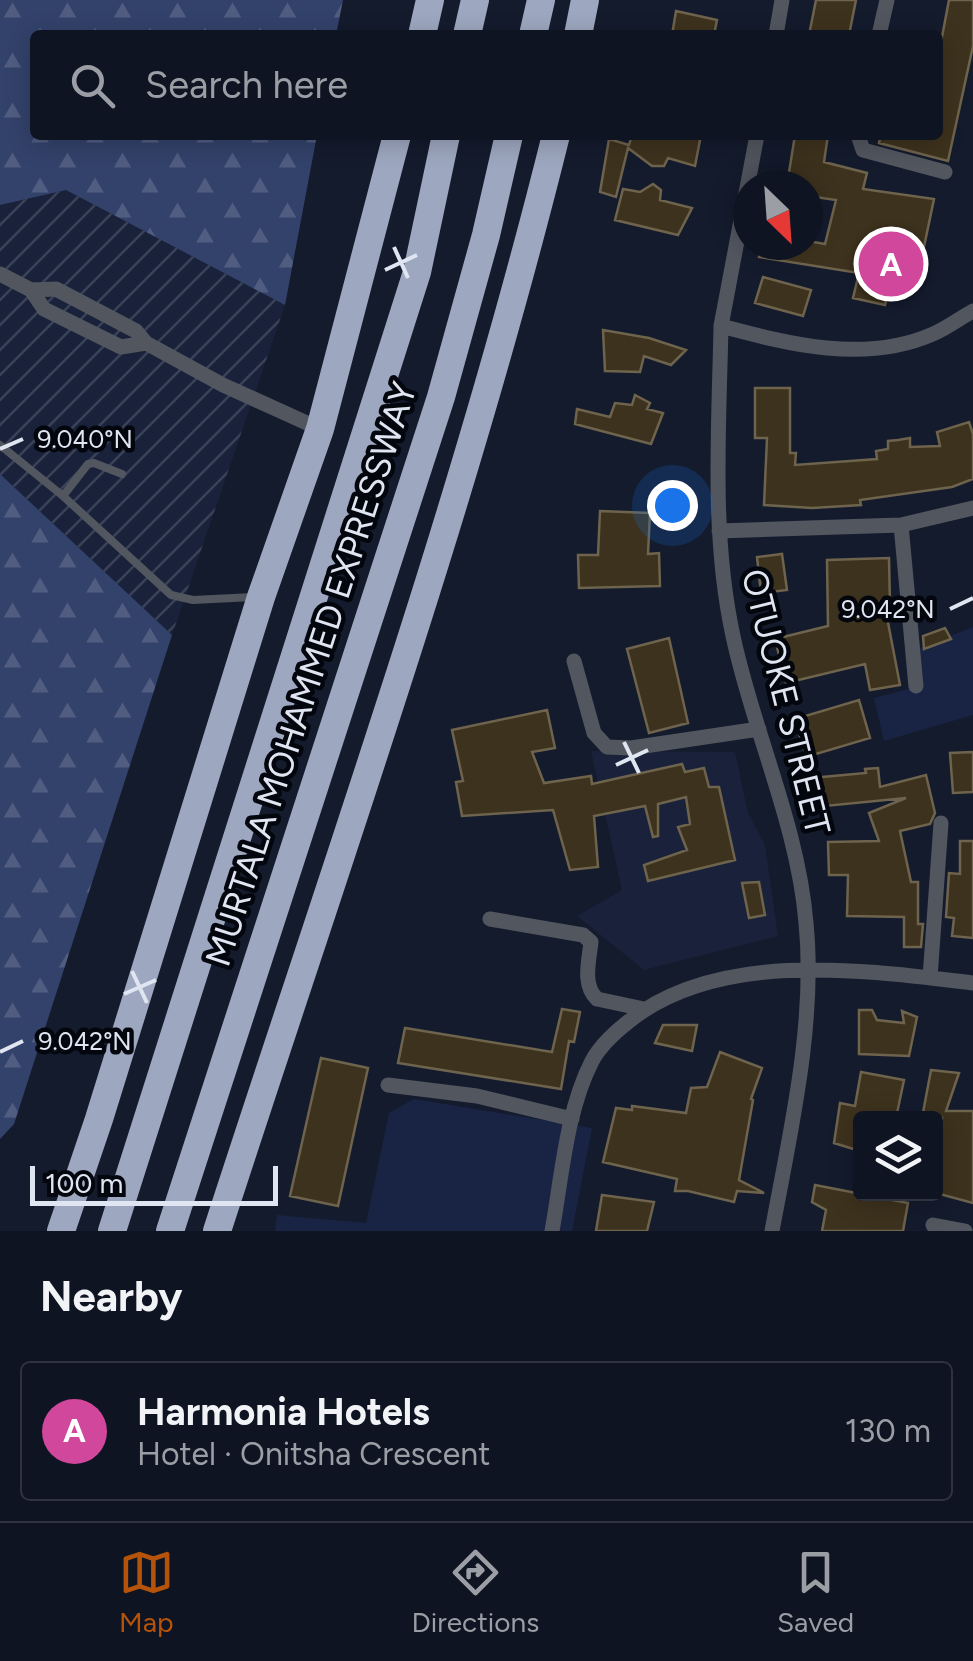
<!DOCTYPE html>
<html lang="en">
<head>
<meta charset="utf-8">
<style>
  :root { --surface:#0f1422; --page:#1d212f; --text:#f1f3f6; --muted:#9b9ea5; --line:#2f3340; --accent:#b45309 }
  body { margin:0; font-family:Figtree,sans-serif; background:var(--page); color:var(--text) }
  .controls { position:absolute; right:30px; bottom:30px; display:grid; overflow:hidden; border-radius:10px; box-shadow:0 5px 25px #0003 }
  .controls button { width:90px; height:90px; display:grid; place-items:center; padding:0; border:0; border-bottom:2px solid var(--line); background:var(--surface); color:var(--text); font:50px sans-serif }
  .compass { position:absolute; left:733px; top:170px; width:90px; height:90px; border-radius:50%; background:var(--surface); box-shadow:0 5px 25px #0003; rotate:155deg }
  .scale { position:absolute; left:30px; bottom:25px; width:248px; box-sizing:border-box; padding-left:10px; border:5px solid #e0e5f2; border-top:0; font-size:28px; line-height:35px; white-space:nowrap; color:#e0e5f2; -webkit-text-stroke:8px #04060e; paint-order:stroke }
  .you { position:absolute; left:672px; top:505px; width:35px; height:35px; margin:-25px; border:8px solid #fff; border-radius:50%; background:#1a73e8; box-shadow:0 0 0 15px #1a73e833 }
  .badge { display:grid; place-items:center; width:65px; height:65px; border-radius:50%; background:var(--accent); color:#fff; font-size:32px; font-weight:700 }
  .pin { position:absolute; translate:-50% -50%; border:5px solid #fff; box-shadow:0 2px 10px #0006 }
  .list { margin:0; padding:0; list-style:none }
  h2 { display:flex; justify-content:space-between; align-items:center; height:130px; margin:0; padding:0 40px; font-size:42px }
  h2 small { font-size:32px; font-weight:400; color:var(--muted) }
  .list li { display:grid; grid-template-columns:65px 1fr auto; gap:30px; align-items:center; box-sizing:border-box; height:140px; margin:0 20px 20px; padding:0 20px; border:2px solid var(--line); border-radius:10px }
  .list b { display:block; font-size:38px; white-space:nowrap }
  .list p { margin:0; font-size:32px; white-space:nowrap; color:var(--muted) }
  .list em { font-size:32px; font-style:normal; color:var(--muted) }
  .icon { flex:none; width:55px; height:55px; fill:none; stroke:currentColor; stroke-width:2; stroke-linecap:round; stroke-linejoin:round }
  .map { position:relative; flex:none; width:973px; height:1231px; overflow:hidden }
  .search { position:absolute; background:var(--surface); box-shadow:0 5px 25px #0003; left:30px; right:30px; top:30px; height:110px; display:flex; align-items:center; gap:25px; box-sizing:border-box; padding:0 35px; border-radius:10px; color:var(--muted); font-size:38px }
  .sheet { height:290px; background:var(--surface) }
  nav { display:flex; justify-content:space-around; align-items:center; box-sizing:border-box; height:140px; border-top:2px solid var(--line); background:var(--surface); font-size:28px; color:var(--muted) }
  nav a { display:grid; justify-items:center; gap:5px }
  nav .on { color:var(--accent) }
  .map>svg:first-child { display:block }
</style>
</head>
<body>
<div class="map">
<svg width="973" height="1231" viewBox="0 0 973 1231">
  <defs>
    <pattern id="industrial-furrows" width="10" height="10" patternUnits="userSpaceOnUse" patternTransform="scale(2.5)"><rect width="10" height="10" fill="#19223a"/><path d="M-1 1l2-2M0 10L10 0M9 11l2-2" fill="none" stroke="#3a4257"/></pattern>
    <pattern id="forest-firs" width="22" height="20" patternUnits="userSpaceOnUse" patternTransform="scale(2.5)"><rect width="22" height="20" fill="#33426b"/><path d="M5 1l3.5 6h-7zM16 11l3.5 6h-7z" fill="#505d81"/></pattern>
  </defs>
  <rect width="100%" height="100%" fill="#141b2d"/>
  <path fill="#19223a" d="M 591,751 L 735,752 L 748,813 L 765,845 L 778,936 L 644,970 L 577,916 L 622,890 Z"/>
  <path fill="url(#industrial-furrows)" d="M 66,190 L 285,305 L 172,635 L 0,474 L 0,205 Z"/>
  <path fill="#192444" d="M 973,627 L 973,715 L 884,741 L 874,698 L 908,689 L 905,654 Z
    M 414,1099 L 592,1128 L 572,1231 L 275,1231 L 277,1215 L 366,1223 L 389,1113 Z"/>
  <path fill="url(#forest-firs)" d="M 0,0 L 343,0 L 336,35 L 35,35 L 35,135 L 317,135 L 285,305 L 66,190 L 0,205 Z
    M 0,474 L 172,635 L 14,1124 L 0,1139 Z"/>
  <path fill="#3d321d" stroke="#6e634c" stroke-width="2.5" d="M 816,0 L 856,0 L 849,35 L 809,35 Z
    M 949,0 L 973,0 L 973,46 L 948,161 L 879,143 L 881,135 L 938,135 L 938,58 Z
    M 676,11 L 717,20 L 714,35 L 672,35 Z
    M 632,135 L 701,135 L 695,166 L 668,158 L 664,166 L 652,166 L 628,148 L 616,197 L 600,192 L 609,139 L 629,145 Z
    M 795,135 L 828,135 L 824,162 L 867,173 L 863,189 L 934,199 L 916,285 L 891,279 L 885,305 L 853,298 L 859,273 L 759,257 L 761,245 L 808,245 L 808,241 L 825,244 L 836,200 L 808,196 L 808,185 L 787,185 Z
    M 653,184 L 661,190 L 660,200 L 692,208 L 678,235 L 615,220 L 623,189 L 640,192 Z
    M 763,277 L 811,290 L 803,316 L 755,303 Z
    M 603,330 L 649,338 L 686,350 L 671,365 L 644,356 L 640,372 L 605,371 Z
    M 755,388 L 790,388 L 790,453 L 796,453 L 795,465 L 877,459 L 876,451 L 888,449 L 888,441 L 898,440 L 910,438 L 910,447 L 940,446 L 937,432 L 969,422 L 973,434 L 973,479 L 952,487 L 860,500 L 861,505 L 812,508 L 764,505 L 767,438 L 755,438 Z
    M 635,395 L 650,403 L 647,409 L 663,413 L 651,444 L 575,424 L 577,409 L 610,417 L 615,403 L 632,405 Z
    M 600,511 L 650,513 L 648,554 L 659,553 L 660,586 L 579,588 L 578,555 L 598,555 Z
    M 782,554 L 787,590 L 761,593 L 757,557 Z
    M 889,558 L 890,606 L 885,607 L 900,685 L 870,690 L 865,664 L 786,683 L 775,639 L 828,626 L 827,560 Z
    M 945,628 L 951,639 L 924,649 L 923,636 Z
    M 669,638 L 688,723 L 649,733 L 627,649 Z
    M 859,700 L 870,738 L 806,757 L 795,719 Z
    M 547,710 L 555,748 L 532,752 L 544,783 L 591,776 L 592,784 L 682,764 L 685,772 L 704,768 L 709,787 L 719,787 L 735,860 L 648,881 L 644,865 L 687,850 L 678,827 L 690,824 L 686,797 L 658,804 L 658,836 L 653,837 L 645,806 L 594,816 L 598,867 L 570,870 L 553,810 L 462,816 L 456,782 L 463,781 L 452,730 Z
    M 973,752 L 973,792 L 953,793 L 950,753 Z
    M 878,768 L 880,787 L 926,775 L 935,813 L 930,824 L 900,831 L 911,882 L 918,882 L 918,924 L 923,924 L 921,947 L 904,947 L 904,917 L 847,916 L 848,875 L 829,875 L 828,842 L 879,841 L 869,813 L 906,798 L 815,807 L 812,778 L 866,773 L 865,769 Z
    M 960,841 L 973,841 L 973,938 L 952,936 L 954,918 L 946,917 L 949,873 L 960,874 Z
    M 759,882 L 765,915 L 749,918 L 742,883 Z
    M 562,1009 L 580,1012 L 574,1042 L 569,1041 L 561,1089 L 398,1063 L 405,1028 L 552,1052 Z
    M 859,1010 L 872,1010 L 877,1020 L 904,1023 L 902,1011 L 917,1017 L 909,1056 L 859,1054 Z
    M 663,1025 L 697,1025 L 692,1051 L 655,1043 Z
    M 720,1052 L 762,1068 L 751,1099 L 753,1100 L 739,1180 L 764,1193 L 737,1191 L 734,1202 L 688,1191 L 675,1191 L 677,1179 L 603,1162 L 616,1108 L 632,1110 L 632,1106 L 686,1113 L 691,1088 L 707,1087 Z
    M 321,1058 L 368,1068 L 338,1206 L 290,1196 Z
    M 931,1070 L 959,1073 L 946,1111 L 973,1111 L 973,1203 L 936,1193 L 936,1160 L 942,1118 L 922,1118 Z
    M 861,1072 L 904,1080 L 896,1118 L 860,1118 L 860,1151 L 834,1143 L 840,1103 L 855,1106 Z
    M 815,1185 L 908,1203 L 903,1231 L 822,1231 L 826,1210 L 812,1202 Z
    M 602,1195 L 654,1202 L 647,1231 L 596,1231 Z"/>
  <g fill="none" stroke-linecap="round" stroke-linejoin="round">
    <path stroke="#52565f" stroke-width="8" d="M 0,445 L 63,496 L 171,595 L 193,600 L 253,597
      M 63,496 L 88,464 L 94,463 L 122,474"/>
    <path stroke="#52565f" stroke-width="15" d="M 776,35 L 782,0
      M 879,35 L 887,0
      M 757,135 L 721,326 C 789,344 865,364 933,334 C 947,328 960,318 973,311
      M 858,135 L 863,150 L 945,172
      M 0,274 L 31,290 L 44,309 L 121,347 L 146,343
      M 31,290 L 56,289 L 136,331 L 146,343 L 223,385 L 320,429
      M 721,326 C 719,429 711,535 733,636 C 753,731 798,825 806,923 C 816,1023 790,1133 772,1231
      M 901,525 L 916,686
      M 719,531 L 901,525 L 973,508
      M 574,661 L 594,733 L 607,747 L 631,748 L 759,729
      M 490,919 L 583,935 L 591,942 C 589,961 582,985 597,999 L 644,1009
      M 930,978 L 941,823
      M 388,1085 L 477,1096 L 572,1119
      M 933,1225 L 965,1231
      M 552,1231 C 562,1176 566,1112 592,1061 C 600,1046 614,1033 628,1022 C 718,949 865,970 973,983"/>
    <path stroke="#9da7bf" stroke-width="28" d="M 422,35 L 430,0
      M 467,35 L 475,0
      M 533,35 L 541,0
      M 578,35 L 585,0
      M 61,1231 L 99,1119 L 261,597 L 320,429 L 397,135
      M 112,1231 L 417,272 L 446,135
      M 170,1231 L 441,397 L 486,235 L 509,135
      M 217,1231 C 335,867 464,506 556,135"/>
  </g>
  <path fill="none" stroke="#e0e5f2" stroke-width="4" d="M 394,247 L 408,278M 385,270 L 417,255M 0,449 L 23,439M 950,609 L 973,598M 624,742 L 639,773M 616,765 L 648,750M 132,971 L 147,1003M 124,994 L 156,980M 0,1052 L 23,1041"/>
  <g text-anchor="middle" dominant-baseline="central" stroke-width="9" stroke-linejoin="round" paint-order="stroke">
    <g font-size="35" fill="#e0e5f2" stroke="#04060e">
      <text transform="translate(311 674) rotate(-72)">MURTALA MOHAMMED EXPRESSWAY</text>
      <text transform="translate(786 702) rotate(76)">OTUOKE STREET</text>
    </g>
  </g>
  <g font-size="25" text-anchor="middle" fill="#e0e5f2" stroke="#04060e" stroke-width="9" stroke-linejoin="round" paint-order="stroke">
    <text x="85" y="448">9.040°N</text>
    <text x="888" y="618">9.042°N</text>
    <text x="85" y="1050">9.042°N</text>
  </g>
</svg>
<div class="controls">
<button><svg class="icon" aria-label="layers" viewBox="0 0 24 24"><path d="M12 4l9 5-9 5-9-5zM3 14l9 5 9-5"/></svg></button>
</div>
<svg class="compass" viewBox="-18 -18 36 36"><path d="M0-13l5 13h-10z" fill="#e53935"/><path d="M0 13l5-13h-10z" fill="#9b9ea5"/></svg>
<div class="scale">100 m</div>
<div class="you"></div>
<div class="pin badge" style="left:891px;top:264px;background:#d1479c">A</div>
<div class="search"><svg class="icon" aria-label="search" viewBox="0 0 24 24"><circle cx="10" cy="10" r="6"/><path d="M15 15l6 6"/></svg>Search here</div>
</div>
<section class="sheet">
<h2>Nearby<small></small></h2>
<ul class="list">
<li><span class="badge" style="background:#d1479c">A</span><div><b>Harmonia Hotels</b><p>Hotel · Onitsha Crescent</p></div><em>130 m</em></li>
</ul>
</section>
<nav>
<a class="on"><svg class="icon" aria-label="map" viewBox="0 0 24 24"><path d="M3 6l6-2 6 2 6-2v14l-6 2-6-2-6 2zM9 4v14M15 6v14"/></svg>Map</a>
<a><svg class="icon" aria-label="directions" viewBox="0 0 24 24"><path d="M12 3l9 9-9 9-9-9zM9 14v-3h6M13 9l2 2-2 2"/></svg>Directions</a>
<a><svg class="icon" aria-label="saved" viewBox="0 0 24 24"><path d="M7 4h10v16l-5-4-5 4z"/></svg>Saved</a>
</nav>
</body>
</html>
